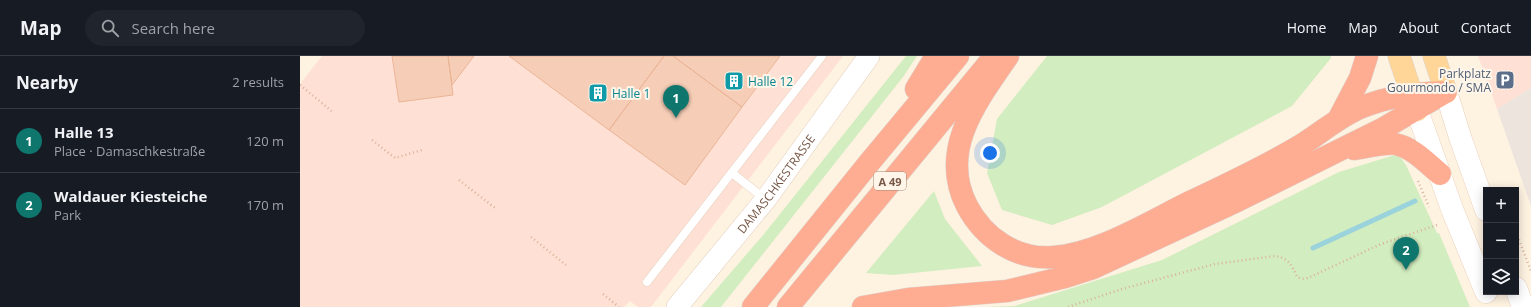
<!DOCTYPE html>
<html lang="en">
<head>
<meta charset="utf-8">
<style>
  :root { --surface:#171b24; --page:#20242c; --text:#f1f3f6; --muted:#9ea1a6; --line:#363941; --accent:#0f766e }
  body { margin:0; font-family:"Open Sans",sans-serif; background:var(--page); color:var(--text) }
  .controls { position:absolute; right:12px; bottom:12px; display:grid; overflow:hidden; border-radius:0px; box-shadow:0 2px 10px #0003 }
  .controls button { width:36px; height:36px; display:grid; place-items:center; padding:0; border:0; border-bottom:1px solid var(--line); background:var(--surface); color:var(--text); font:20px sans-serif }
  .you { position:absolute; left:690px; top:97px; width:14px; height:14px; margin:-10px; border:3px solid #fff; border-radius:50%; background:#1a73e8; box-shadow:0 0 0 6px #1a73e833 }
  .badge { display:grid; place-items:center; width:26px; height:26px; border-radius:50%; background:var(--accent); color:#fff; font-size:13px; font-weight:700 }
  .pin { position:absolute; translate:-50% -33px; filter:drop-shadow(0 1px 2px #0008) }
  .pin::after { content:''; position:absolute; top:21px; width:14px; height:12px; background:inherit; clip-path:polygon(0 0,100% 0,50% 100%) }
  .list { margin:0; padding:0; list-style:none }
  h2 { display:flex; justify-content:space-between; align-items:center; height:52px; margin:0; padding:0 16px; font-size:17px }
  h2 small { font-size:13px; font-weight:400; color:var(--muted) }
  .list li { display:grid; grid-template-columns:26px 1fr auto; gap:12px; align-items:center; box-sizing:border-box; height:64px; padding:0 16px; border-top:1px solid var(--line) }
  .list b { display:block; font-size:15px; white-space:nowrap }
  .list p { margin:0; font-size:13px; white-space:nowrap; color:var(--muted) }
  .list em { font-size:13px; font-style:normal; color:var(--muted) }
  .icon { flex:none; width:22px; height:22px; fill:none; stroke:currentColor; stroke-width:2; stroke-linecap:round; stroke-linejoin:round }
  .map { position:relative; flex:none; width:1231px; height:251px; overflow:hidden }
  header { display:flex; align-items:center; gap:24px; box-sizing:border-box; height:56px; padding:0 20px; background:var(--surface); border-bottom:1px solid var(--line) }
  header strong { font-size:19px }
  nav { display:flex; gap:22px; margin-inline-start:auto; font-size:14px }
  .search { width:280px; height:36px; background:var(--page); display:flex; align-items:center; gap:10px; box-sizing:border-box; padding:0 14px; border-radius:22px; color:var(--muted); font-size:15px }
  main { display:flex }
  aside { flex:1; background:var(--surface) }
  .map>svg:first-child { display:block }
</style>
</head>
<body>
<header>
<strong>Map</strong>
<div class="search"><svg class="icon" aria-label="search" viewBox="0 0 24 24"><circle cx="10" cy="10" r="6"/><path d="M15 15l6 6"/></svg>Search here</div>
<nav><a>Home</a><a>Map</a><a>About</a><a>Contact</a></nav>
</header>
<main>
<aside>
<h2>Nearby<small>2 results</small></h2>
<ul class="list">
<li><span class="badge">1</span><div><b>Halle 13</b><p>Place · Damaschkestraße</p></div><em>120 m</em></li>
<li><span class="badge">2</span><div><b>Waldauer Kiesteiche</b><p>Park</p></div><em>170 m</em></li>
</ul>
</aside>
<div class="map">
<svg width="1231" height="251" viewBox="0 0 1231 251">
  <rect width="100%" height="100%" fill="#fef2e1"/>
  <path fill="#ffe0d4" d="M 22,0 L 543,0 L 351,251 L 338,251 L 330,245 L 324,251 L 0,251 L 0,28 Z
    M 1178,0 L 1231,0 L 1231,32 L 1197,53 Z"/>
  <path fill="#ede4dd" d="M 1231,32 L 1231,150 L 1197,53 Z"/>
  <path fill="#d2edbf" d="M 606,0 L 617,0 L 603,21 L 421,251 L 401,251 L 464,178 Z
    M 747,0 L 1031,0 L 1031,2 L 992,50 L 802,151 L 752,169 L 702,154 L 687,117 L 697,63 Z
    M 1098,98 L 1106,109 L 1137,177 L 1139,177 L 1170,251 L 683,251 L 714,250 L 862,204 L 1039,116 Z
    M 634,135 L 645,163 L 682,210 L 593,219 L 566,217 Z"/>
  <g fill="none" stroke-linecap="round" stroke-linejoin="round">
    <path stroke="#9ad3dc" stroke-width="5" d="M 1013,192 L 1115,145"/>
  </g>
  <path fill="#f6ceb7" stroke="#eab496" d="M 92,0 L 148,0 L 153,39 L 99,46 Z
    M 148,0 L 174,0 L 152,29 Z
    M 209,0 L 364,0 L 309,74 Z
    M 364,0 L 373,0 L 442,51 L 385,129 L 309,74 Z
    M 373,0 L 480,0 L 442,51 Z"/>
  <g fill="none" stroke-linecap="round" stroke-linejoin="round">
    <g stroke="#e3cebc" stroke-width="9">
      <path id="service" d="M 432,117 L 465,143
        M 347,226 L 522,0"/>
    </g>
    <g stroke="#e3cebc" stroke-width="22">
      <g id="tertiary">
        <path id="s1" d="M 377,251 L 466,143 L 569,0"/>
      </g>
    </g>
    <g stroke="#ebd1bc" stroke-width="23">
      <path id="secondary" d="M 1146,36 L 1161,84 L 1186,154
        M 1117,54 L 1152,153 L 1186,236
        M 1216,232 L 1223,251"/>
    </g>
    <g stroke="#dcd3cf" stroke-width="23">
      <path id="primary" d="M 1099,0 L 1117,54
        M 1134,0 L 1146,36"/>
    </g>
    <g stroke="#dcd3cf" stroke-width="23">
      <path id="motorway" d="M 708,0 C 677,45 638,94 667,150 C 684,182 716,204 753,201 C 798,198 849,166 890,146 C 928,128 967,110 1003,88 C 1022,76 1039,61 1060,52 C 1088,40 1116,37 1146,36
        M 616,33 L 636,0
        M 1038,64 L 1060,22 L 1067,0
        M 1054,93 C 1066,92 1082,86 1095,88 C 1112,91 1127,107 1140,118
        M 453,251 L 569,107 L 658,0
        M 488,251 L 693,2
        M 563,251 L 608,243 L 707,235 L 765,221 L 793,212 L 937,145 L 1084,72 L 1144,37"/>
    </g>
    <path stroke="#dbb29a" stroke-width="2.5" stroke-dasharray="1 3" stroke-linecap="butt" d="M 0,29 L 34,57
      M 72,84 L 95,102 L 122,94
      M 159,124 L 195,152
      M 1118,125 L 1129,151
      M 1216,176 L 1231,215
      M 231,181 L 266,209
      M 303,238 L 319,251
      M 768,251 L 822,233 L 915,208 L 975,200 C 988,202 992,209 997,221 L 1002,223 L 1008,222 L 1081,188 L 1137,169"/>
    <use href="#service" stroke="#fff" stroke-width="8"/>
    <use href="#tertiary" stroke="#fff" stroke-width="21"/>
    <use href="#secondary" stroke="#fff" stroke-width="22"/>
    <use href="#primary" stroke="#ffd697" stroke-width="22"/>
    <use href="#motorway" stroke="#fead93" stroke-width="22"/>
  </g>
  <defs>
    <g id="parking-square" transform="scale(1)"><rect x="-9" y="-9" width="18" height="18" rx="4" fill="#5c6f8a" stroke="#fff6e9"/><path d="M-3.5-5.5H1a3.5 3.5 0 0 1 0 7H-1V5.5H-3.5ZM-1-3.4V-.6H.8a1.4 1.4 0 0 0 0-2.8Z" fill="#fff"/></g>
    <g id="building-square" transform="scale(1)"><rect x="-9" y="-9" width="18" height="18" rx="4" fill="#0f9aa8" stroke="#fff6e9"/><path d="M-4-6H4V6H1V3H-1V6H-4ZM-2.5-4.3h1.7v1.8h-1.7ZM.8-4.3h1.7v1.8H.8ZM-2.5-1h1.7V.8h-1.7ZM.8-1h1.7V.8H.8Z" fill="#fff"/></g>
  </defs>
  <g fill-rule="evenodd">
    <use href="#parking-square" x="1205" y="24"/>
    <use href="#building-square" x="434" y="25"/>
    <use href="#building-square" x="298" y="37"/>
  </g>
  <g text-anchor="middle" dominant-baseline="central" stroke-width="4" stroke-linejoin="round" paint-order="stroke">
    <rect fill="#fff6e9" stroke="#a08777" stroke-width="1" x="574" y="116" width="32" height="18" rx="3"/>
    <g font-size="11" font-weight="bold" fill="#785746">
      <text x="590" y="125">A 49</text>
    </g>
    <g font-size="12" fill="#4e5e75" stroke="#fff6e9" text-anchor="end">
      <text x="1191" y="17">Parkplatz<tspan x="1191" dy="14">Gourmondo / SMA</tspan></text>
    </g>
    <g font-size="12" fill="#0d838f" stroke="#fff6e9" text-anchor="start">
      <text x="448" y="25">Halle 12</text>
      <text x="312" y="37">Halle 1</text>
    </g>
    <g font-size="12" fill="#785746" stroke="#fff6e9">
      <text stroke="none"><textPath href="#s1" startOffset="158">DAMASCHKESTRASSE</textPath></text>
    </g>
  </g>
</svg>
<div class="controls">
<button>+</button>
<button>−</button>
<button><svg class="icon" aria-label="layers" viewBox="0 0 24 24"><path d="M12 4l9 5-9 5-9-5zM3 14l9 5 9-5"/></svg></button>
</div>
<div class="you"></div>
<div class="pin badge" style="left:376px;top:62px">1</div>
<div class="pin badge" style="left:1106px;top:214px">2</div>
</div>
</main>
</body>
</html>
